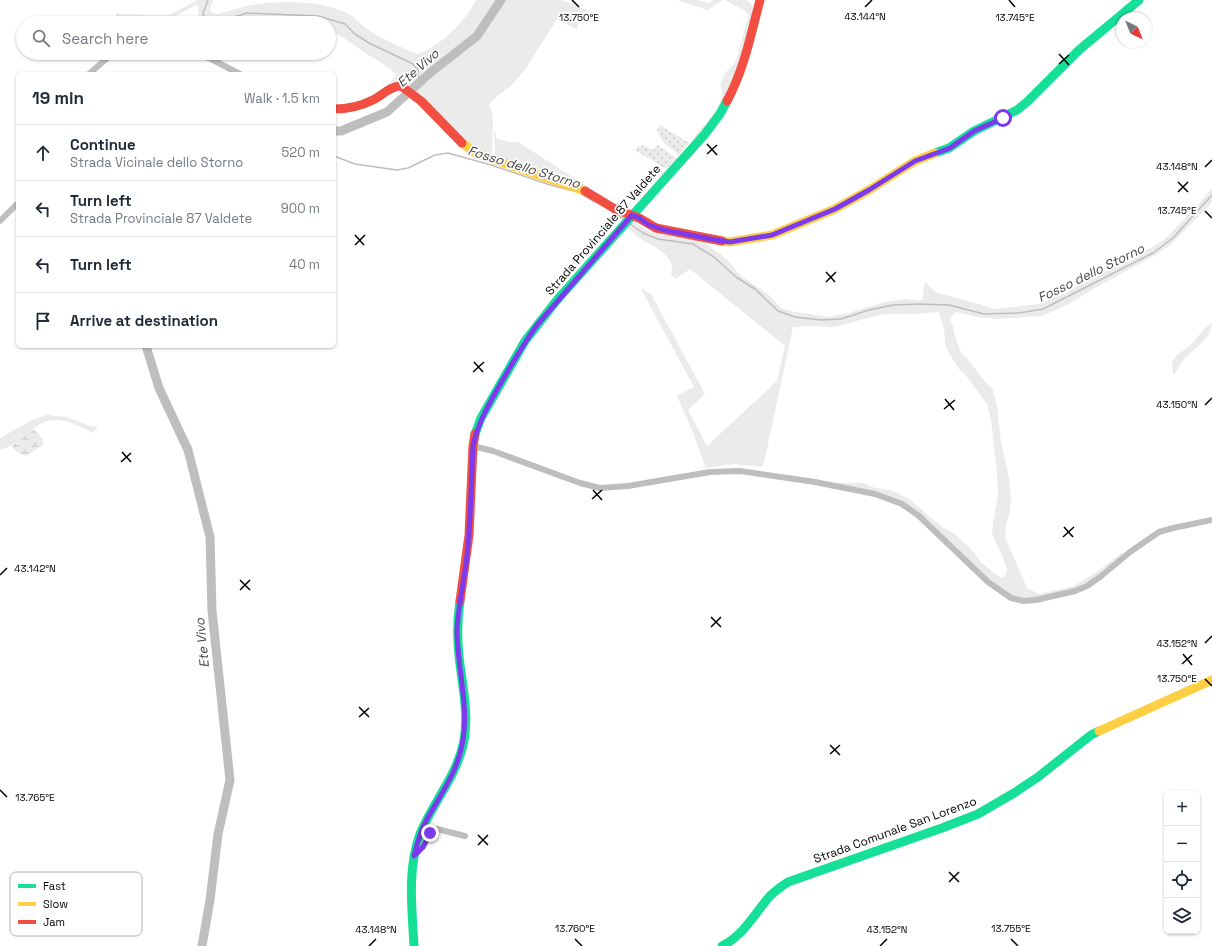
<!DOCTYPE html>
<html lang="en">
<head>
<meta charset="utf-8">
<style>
  :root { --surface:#fff; --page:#f6f6f7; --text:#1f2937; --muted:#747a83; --line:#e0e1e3 }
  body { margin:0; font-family:"Space Grotesk",sans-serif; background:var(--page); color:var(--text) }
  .controls { position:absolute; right:12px; bottom:12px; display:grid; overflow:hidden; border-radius:6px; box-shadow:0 1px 3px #0004 }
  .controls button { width:36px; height:36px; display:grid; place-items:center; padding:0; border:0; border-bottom:1px solid var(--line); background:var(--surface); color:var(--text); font:20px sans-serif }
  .compass { position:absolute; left:1116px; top:12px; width:36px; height:36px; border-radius:50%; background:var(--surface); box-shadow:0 1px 3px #0004; rotate:137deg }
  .stop { position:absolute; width:12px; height:12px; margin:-9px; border:3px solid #7c3aed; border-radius:50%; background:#fff }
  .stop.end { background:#7c3aed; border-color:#fff; box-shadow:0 1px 4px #0008 }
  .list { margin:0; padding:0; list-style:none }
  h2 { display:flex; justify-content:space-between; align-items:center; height:52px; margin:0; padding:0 16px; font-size:17px }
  h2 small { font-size:13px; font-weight:400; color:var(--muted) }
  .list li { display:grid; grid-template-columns:26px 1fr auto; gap:12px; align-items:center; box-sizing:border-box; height:56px; padding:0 16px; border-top:1px solid var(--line) }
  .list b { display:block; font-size:15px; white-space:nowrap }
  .list p { margin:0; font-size:13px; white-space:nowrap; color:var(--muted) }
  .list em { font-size:13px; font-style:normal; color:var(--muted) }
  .icon { flex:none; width:22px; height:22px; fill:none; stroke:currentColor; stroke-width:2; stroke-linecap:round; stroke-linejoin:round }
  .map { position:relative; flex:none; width:1212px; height:946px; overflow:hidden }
  .search { position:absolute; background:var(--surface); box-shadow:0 1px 3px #0004; left:16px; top:16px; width:320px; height:44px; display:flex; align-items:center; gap:10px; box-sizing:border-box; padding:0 14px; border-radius:22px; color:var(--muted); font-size:15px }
  .panel { position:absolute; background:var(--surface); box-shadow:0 1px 3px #0004; left:16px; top:72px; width:320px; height:276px; border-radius:6px }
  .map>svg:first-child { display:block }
</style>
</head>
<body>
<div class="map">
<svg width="1212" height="946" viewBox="0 0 1212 946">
  <defs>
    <pattern id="wetland-marsh" width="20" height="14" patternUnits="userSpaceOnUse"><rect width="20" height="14" fill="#ebebeb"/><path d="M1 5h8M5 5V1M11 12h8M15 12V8" fill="none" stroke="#c8c8c8"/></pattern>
    <pattern id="park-dots" width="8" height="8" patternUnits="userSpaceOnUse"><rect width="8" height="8" fill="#ebebeb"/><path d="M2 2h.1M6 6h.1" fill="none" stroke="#c8c8c8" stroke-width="1.8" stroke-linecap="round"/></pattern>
  </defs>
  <rect width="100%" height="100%" fill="#fff"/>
  <path fill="#ebebeb" d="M 197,0 L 213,0 L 210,10 L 213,13 L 218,14 C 231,10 244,6 257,4 C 284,0 322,1 347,13 C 354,16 359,23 366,28 C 381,39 400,47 418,54 C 442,45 464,23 476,0 L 561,0 L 587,10 L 579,19 L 577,30 L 557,19 L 525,70 L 510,87 L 497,96 L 489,105 L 492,112 L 493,121 L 492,156 L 477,153 L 402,85 L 363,102 L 349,104 C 364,100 389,89 396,74 C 387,66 377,60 367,54 C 354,46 344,36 329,31 L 329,23 L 201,23 L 198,17 L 199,7 L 196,5 L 163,23 L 155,23 Z
    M 677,0 L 697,0 L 709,3 L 713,0 L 723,0 L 708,10 Z
    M 725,0 L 747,0 L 752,5 L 753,11 L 737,71 L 719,112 L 696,139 L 694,138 L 696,134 L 698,133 C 708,121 728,100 720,85 L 725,73 L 734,64 L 737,57 L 749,15 L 745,11 Z
    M 494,132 L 496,132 L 496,138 L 509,142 L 518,142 L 604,197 C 612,204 622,211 633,208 L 676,158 L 678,159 L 636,207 L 629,211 L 614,206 L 576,186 L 499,160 L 495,154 Z
    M 1212,188 L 1212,200 L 1209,206 L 1170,245 L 1159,253 L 1095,288 L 1067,305 L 1042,316 L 996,319 L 978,317 L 956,312 L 950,318 L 950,322 L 953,325 L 954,333 L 961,353 L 967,358 L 982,378 L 993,390 L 997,405 L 1001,442 L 1009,478 L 1011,496 L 1010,511 L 1006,525 L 1005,537 L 1027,588 L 1039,594 L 1074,586 L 1095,573 L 1122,553 L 1125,554 L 1087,583 L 1075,590 L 1034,599 L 1021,600 L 1012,597 L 988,580 L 901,502 L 833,483 L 864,483 L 871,487 L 890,490 L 900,494 L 910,500 L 941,526 L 957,536 L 971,549 L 981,562 L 995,574 L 1003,578 L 1006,574 L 1007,569 L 1003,558 L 992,534 L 993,523 L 998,495 L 997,474 L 991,420 L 987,404 L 967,377 L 959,369 L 946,348 L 944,329 L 939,313 L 936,312 L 917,314 L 886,314 L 875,316 L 835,327 L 814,326 L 793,327 L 764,463 L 762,467 L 734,464 L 706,468 L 692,430 L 677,396 L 694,387 L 641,289 L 643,289 L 651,294 L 705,394 L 688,410 L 707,446 L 777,381 L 785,346 L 690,269 L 676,279 L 671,275 C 677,256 654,247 641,239 C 636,235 631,231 626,227 L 632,220 L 646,230 L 656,233 L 702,241 L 723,256 L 730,263 L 741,276 L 769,295 L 781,308 L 790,311 L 829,317 L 849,313 L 881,303 L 904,299 L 922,300 L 925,281 L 935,292 L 995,309 L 1039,304 L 1066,293 L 1098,273 L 1114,268 L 1131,260 L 1139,253 L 1149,249 L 1164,240 L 1199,204 Z
    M 1212,323 C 1212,340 1192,349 1182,362 C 1179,366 1177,372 1173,375 L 1172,361 L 1176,356 L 1191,345 L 1204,329 Z
    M 50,414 L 53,416 L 67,417 L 93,427 L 98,425 L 93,433 C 70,422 54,412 32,430 C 19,440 15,445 0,450 L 0,438 L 34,419 Z"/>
  <path fill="url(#wetland-marsh)" d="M 33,429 C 38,433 43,437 43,445 L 26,456 L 14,450 L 12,446 Z"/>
  <path fill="url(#park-dots)" d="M 116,14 L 164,15 L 174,14 L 155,23 L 116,23 Z
    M 660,125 L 689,143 L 679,155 L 663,142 L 657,130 Z
    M 642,145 L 653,150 L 658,145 L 676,158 L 666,169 L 635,150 L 638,146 L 641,147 Z"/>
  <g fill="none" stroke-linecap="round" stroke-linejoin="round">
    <path stroke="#bebebe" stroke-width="1.5" d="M 207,23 L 205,22 L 203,13 L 208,0
      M 214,23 L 247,13 L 318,16 L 345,24 L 355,34 L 369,43 L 413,64 L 418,70 L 419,83
      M 334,156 L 355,164 L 397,170 L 408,168 L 435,155 L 448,153 L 491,165 L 547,184 L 569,190
      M 581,194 L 595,202
      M 612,212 L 624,219
      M 630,224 L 643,233 L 658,239 L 693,244 L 714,257 L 736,277 L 755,289 L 778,311 L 795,317 L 821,320 L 841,319 L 869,310 L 893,305 L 919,304 L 949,305 L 984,314 L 1019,313 L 1043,309 L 1153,253 L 1173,238 L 1212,195"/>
    <path stroke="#bebebe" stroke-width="9" d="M 334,131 L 341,131 L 387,112 L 430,73 L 477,36 L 501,0
      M 146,346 L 159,388 L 188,450 L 210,537 L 212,611 L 230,780 L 218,834 L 210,900 L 202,946"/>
    <path stroke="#bebebe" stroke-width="6" d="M 193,53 L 211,59 L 240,74
      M 89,74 L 113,53
      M 0,221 L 18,203
      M 473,446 L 493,451 L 580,483 L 600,488 L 628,486 L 710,472 L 740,471 L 815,482 L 875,494 L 902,504 L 919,516 L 988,582 L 1011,598 L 1023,601 L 1036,600 L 1075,591 L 1087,586 L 1100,577 L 1130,552 L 1159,532 L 1173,528 L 1212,520
      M 414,856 L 423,847 L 432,830 L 437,829 L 465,836"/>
    <path stroke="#16e098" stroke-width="9" d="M 935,153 L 949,148 L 974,131 L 1017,110 L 1027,102 L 1079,50 L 1139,0
      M 475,434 L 481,418 L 525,341 L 557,300 L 705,134 L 720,114 L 727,101
      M 414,946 C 412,909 407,869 420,834 C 433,802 457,776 464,741 C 469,713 462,684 459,656 C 457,637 457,620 460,601
      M 722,946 C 744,935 755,913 770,896 C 775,891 782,886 788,882 L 942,828 L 978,814 L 1014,793 L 1038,777 L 1091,735 L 1099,731"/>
    <path stroke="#ffcf43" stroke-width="9" d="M 462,143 L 477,154 L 585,191
      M 722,241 L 730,242 L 772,235 L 835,209 L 869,190 L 915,161 L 935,153
      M 1099,731 L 1212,680"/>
    <path stroke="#f24e42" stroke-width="9" d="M 727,101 C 744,70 751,34 760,0
      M 334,109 C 348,109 361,106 373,100 C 383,95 390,86 401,86 L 421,101 L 462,143
      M 585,191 L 615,209 L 639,218 L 656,228 L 722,241
      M 460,601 L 469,535 L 473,446 L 475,434"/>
  </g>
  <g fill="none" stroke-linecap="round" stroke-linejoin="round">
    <path stroke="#7c3aed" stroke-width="5" d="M 430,833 L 423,847 L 414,856 C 417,843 421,830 427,819 C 441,794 457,772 462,745 C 470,707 457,669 457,630 C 458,608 463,586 466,564 C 471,525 471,485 473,446 C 478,422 490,402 502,381 C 513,362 524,343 537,325 L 632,215 L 639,218 L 649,225 L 664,230 L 716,240 L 730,242 L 772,235 L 835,209 L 869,190 L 915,161 L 950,148 L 974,131 L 1003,118"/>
  </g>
  <path fill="none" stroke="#000" stroke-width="1.5" d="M 572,0 L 579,7M 1009,0 L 1015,7M 865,7 L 872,0M 1059,54 L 1069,65M 1059,64 L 1069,55M 707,144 L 717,155M 707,154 L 717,145M 1205,167 L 1212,160M 1178,182 L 1188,192M 1178,192 L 1188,182M 1205,211 L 1212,218M 355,235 L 364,245M 355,245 L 365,235M 826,272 L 835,282M 826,282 L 836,272M 474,362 L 483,372M 473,372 L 484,362M 945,399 L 954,410M 1205,405 L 1212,398M 944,409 L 955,400M 122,452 L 131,462M 121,462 L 131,453M 593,490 L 602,500M 592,499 L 602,490M 1064,527 L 1073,537M 1063,537 L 1074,527M 0,575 L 7,568M 240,580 L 250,590M 240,590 L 250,580M 711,617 L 721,627M 711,627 L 721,617M 1205,643 L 1212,636M 1183,654 L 1192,665M 1182,664 L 1192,655M 1205,679 L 1212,686M 359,707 L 369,717M 359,717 L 369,708M 830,745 L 840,755M 830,754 L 840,745M 0,790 L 7,797M 478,835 L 488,845M 478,845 L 488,835M 949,872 L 959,882M 949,882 L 959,872M 575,939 L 582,946M 1011,939 L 1018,946M 369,946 L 376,939M 880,946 L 887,939"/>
  <g text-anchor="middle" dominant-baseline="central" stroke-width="3.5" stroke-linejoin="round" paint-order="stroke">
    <g font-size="12" fill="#000" stroke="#fff">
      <text transform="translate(603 230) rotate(-49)">Strada Provinciale 87 Valdete</text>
      <text transform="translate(895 830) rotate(-20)">Strada Comunale San Lorenzo</text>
    </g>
    <g font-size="13" font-style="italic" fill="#434343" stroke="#fff">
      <text transform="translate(418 68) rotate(-41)">Ete Vivo</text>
      <text transform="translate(524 167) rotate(17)">Fosso dello Storno</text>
      <text transform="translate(1091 273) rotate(-26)">Fosso dello Storno</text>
      <text transform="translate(202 643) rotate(-96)">Ete Vivo</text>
    </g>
  </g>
  <rect x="10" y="872" width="132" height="64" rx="6" fill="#fff" stroke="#b2b2b2" stroke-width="1"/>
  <rect x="18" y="884" width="18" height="4" fill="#16e098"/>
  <rect x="18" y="902" width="18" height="4" fill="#ffcf43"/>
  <rect x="18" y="920" width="18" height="4" fill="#f24e42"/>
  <g font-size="11" fill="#000">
    <text x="43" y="890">Fast</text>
    <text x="43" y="908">Slow</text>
    <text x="43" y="926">Jam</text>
  </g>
  <g font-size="10" text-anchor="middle" fill="#000" stroke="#fff" stroke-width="3.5" stroke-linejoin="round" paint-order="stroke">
    <text x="865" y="20">43.144°N</text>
    <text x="579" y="21">13.750°E</text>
    <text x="1015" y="21">13.745°E</text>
    <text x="1177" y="170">43.148°N</text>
    <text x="1177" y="214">13.745°E</text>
    <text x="1177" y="408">43.150°N</text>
    <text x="35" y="572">43.142°N</text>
    <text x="1177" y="647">43.152°N</text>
    <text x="1177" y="682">13.750°E</text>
    <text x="35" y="801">13.765°E</text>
    <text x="575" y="932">13.760°E</text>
    <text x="1011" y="932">13.755°E</text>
    <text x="376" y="933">43.148°N</text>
    <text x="887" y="933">43.152°N</text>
  </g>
</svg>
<div class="controls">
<button>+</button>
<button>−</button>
<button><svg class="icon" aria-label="locate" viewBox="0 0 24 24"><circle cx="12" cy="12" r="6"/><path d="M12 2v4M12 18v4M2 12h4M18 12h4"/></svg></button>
<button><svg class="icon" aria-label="layers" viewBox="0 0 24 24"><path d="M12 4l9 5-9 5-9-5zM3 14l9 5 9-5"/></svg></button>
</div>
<svg class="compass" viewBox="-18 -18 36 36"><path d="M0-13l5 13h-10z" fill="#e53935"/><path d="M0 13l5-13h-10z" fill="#747a83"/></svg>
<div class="stop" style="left:1003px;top:118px"></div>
<div class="stop end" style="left:430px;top:833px"></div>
<div class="search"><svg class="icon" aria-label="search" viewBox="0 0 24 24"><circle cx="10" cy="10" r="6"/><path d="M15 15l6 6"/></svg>Search here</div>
<section class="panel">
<h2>19 min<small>Walk · 1.5 km</small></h2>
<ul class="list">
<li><svg class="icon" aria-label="ahead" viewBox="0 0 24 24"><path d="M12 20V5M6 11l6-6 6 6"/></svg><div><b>Continue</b><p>Strada Vicinale dello Storno</p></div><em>520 m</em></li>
<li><svg class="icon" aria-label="left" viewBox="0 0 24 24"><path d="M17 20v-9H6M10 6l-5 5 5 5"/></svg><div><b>Turn left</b><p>Strada Provinciale 87 Valdete</p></div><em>900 m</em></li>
<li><svg class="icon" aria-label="left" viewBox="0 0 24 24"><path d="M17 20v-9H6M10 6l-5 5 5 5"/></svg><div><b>Turn left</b></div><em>40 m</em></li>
<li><svg class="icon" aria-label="arrive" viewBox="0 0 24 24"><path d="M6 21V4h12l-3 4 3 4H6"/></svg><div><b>Arrive at destination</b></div></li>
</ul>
</section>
</div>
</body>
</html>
